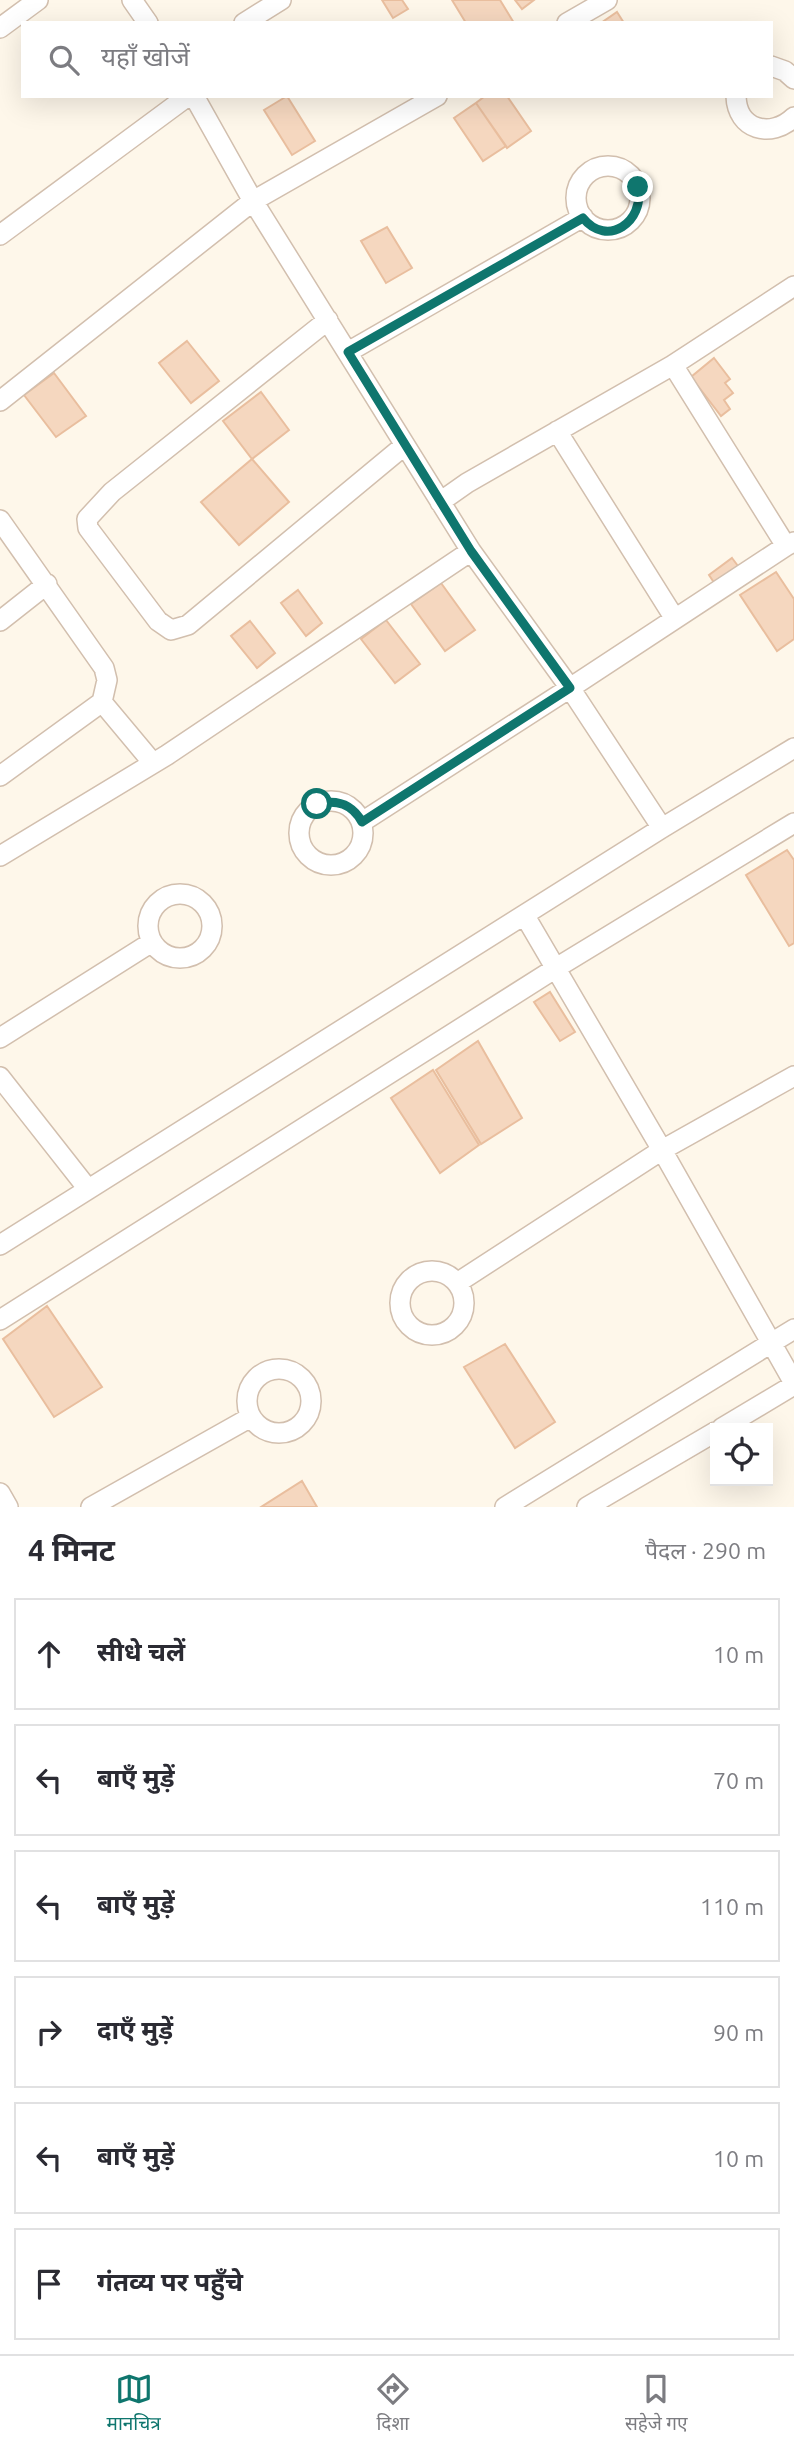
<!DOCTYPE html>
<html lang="hi">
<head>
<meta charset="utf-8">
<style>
  :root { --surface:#fff; --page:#f7f7f7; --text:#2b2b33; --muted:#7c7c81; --line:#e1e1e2; --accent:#0f766e }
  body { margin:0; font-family:Ubuntu,"Noto Sans Devanagari",sans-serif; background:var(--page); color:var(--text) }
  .controls { position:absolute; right:21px; bottom:21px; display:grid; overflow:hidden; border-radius:0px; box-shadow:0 7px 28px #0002 }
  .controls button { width:63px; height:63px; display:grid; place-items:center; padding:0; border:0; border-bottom:2px solid var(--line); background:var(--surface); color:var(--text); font:35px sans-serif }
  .stop { position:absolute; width:21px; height:21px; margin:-16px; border:5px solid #0f766e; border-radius:50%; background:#fff }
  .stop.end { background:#0f766e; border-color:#fff; box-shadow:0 2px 7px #0008 }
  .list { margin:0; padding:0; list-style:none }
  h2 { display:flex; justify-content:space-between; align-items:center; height:91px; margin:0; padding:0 28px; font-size:30px }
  h2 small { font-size:23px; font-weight:400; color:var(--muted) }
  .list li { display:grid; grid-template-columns:46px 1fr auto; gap:21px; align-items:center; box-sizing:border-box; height:112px; margin:0 14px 14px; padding:0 14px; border:2px solid var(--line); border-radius:0px }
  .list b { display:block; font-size:26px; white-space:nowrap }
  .list em { font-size:23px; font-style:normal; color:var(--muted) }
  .icon { flex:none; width:38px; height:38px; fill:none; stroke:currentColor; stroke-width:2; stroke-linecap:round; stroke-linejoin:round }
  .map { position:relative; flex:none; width:794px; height:1507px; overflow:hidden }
  .search { position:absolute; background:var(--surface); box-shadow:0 7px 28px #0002; left:21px; right:21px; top:21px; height:77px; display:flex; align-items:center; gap:18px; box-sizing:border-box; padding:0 24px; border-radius:0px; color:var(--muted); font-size:26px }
  .sheet { height:847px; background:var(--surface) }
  nav { display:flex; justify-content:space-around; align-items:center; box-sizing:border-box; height:98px; border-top:2px solid var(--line); background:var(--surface); font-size:19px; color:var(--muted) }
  nav a { display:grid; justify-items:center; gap:4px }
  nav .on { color:var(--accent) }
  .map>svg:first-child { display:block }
</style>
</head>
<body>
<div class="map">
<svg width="794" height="1507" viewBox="0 0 794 1507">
  <rect width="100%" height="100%" fill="#fef7ea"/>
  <path fill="#f5d7bf" stroke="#e9be9e" stroke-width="2" d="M 382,0 L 402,0 L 408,9 L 393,18 Z
    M 452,0 L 500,0 L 514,23 L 466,23 Z
    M 515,0 L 534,0 L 522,9 Z
    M 617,12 L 624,23 L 601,23 Z
    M 287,96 L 315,141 L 292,155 L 264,110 Z
    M 485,96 L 507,96 L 531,131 L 507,148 L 476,103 Z
    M 476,103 L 506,146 L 483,161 L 454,118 Z
    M 387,227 L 412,268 L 386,283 L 361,241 Z
    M 187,341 L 219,381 L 191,403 L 159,363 Z
    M 714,358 L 730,379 L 725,383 L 733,393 L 724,400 L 730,409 L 721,416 L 691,377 Z
    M 54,373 L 86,416 L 56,437 L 24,395 Z
    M 261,392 L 289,430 L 252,459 L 223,421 Z
    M 252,459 L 289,502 L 239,545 L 201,502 Z
    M 732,558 L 738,566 L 715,584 L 709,575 Z
    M 776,572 L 794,599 L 794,639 L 777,651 L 740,595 Z
    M 441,583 L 475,630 L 445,651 L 411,604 Z
    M 298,590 L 322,623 L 306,636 L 281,603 Z
    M 386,620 L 420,664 L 395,683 L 361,639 Z
    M 250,621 L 275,653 L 257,668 L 231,636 Z
    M 787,850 L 794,860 L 794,943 L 789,946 L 746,875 Z
    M 550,992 L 575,1032 L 560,1041 L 534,1002 Z
    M 478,1041 L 522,1118 L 481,1144 L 436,1070 Z
    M 433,1070 L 479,1145 L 440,1173 L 391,1098 Z
    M 47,1306 L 102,1387 L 54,1417 L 3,1339 Z
    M 505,1344 L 555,1422 L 515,1448 L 464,1367 Z
    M 302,1481 L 317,1507 L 261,1507 Z"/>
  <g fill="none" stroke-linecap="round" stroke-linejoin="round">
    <g stroke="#d2bfae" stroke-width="22">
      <path id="minor" d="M 132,0 L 148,23
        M 244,23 L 281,0
        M 567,23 L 607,0
        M 0,28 L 38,0
        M 771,66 L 785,71 L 794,79
        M 736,96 C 737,130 771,139 794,117
        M576 198a32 32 0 1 1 64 0a32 32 0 1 1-64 0Z
        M 0,235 L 188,96
        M 794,286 L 673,365 L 786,546 L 794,542
        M 328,320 L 112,492 L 87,519 L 88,528 L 158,621 L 171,630 L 188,625 L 405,445
        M 348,352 L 583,217
        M 0,401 L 253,201 L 437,96
        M 557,431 L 675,619
        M 440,502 L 467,483 L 673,365
        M 0,520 L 104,668 L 107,680 L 102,702 L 153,763
        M 471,551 L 570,688 L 786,546
        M 0,621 L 47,584
        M 0,776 L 102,702
        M299 833a32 32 0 1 1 64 0a32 32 0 1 1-64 0Z
        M 362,822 L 570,688 L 662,828
        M 0,856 L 167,755 L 471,551 L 253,201 L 194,96
        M148 926a32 32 0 1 1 64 0a32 32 0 1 1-64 0Z
        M 525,916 L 662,1150 L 794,1383
        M 0,1038 L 152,942
        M 0,1077 L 88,1189
        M 0,1245 L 662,828 L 794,748
        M400 1303a32 32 0 1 1 64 0a32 32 0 1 1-64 0Z
        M 457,1283 L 662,1150 L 794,1076
        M 0,1320 L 556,968 L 794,823
        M247 1401a32 32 0 1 1 64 0a32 32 0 1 1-64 0Z
        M 722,1428 L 794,1385
        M 0,1493 L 8,1507
        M 91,1507 L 251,1417
        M 505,1507 L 794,1329
        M 587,1507 L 715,1432"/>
    </g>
    <use href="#minor" stroke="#fff" stroke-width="19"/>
  </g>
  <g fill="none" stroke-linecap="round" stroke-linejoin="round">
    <path stroke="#0f766e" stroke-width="9" d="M 317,804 C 337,799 352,804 362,822 L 570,688 L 471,551 L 348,352 L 583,218 C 607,248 645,222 638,187"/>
  </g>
</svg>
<div class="controls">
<button><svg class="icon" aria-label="locate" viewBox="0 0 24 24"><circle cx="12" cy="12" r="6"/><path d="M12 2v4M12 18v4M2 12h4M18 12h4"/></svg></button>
</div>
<div class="stop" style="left:317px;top:804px"></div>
<div class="stop end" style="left:638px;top:187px"></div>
<div class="search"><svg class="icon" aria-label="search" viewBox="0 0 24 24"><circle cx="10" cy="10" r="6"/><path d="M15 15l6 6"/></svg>यहाँ खोजें</div>
</div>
<section class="sheet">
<h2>4 मिनट<small>पैदल · 290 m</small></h2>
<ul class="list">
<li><svg class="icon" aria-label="ahead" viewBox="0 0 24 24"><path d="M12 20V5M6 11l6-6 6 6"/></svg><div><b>सीधे चलें</b></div><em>10 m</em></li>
<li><svg class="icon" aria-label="left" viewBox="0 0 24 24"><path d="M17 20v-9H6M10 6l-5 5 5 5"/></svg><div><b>बाएँ मुड़ें</b></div><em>70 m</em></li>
<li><svg class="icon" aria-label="left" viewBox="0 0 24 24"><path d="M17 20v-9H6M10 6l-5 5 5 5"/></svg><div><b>बाएँ मुड़ें</b></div><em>110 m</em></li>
<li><svg class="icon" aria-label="right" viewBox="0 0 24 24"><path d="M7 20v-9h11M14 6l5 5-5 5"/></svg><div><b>दाएँ मुड़ें</b></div><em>90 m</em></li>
<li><svg class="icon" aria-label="left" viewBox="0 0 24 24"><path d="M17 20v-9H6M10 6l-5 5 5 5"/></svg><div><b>बाएँ मुड़ें</b></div><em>10 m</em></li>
<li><svg class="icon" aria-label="arrive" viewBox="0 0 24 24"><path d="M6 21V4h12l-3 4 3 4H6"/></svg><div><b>गंतव्य पर पहुँचे</b></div></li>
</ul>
</section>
<nav>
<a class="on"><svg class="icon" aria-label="map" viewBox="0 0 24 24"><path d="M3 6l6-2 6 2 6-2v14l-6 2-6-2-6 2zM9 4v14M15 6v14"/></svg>मानचित्र</a>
<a><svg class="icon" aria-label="directions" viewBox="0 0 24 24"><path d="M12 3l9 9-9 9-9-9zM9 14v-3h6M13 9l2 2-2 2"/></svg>दिशा</a>
<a><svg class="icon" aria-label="saved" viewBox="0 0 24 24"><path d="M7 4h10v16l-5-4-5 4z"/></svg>सहेजे गए</a>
</nav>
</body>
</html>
